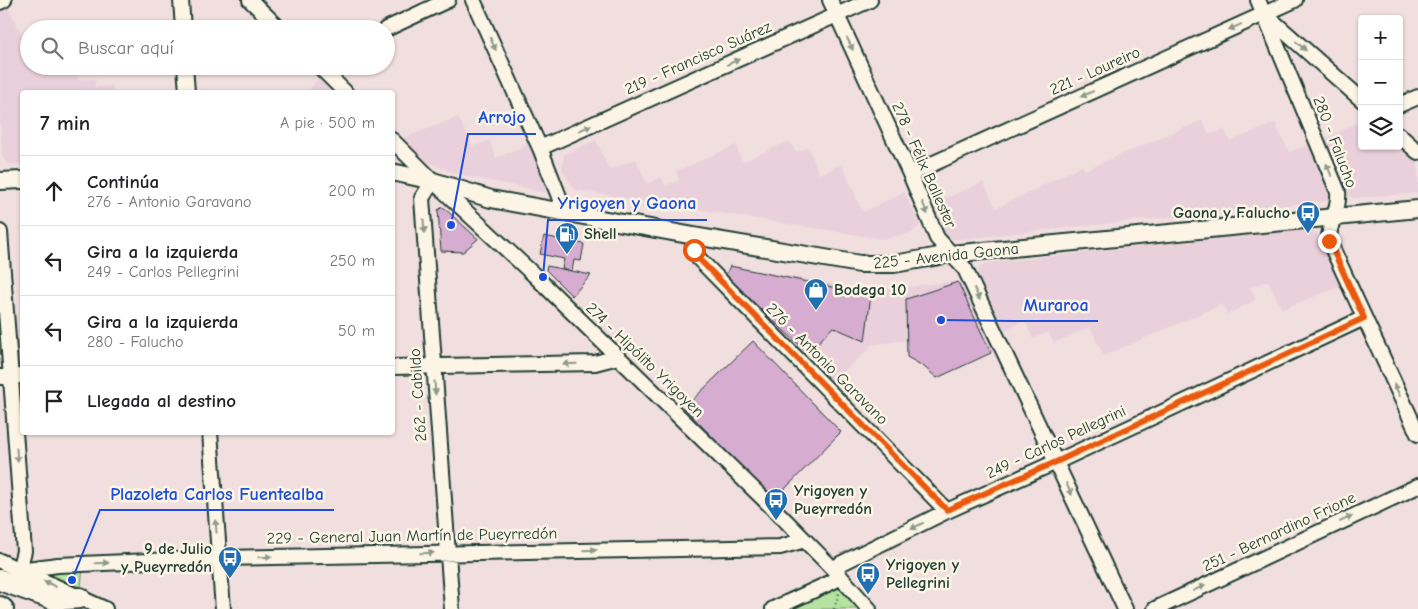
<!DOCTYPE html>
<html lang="es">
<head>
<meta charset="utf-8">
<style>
  :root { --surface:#fff; --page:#f6f6f6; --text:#202124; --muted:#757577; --line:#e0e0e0 }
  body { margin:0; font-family:"Comic Neue",sans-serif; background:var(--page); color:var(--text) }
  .controls { position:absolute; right:15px; top:15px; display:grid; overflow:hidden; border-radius:5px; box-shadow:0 1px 4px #0004 }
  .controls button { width:45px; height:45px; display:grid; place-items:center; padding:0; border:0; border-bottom:1px solid var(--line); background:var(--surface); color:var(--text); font:25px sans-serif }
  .stop { position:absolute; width:15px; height:15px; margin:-11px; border:4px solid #ea580c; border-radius:50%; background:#fff }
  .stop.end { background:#ea580c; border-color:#fff; box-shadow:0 1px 5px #0008 }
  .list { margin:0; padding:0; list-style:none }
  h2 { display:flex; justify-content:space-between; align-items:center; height:65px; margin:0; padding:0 20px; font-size:21px }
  h2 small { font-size:16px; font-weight:400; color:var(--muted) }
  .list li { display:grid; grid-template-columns:32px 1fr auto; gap:15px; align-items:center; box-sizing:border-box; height:70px; padding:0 20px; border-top:1px solid var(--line) }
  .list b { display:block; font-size:19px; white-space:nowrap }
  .list p { margin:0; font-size:16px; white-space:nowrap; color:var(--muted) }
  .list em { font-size:16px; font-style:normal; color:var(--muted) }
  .icon { flex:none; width:28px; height:28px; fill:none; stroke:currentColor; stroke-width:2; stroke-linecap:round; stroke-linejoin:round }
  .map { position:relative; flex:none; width:1418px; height:609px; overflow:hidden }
  .search { position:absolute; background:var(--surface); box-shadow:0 1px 4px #0004; left:20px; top:20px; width:375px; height:55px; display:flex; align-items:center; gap:12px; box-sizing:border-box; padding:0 18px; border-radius:28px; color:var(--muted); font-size:19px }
  .panel { position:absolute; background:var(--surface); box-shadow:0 1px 4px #0004; left:20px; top:90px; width:375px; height:345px; border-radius:5px }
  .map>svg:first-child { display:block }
</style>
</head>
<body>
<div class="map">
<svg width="1418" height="609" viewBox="0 0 1418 609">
  <rect width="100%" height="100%" fill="#f1dfdf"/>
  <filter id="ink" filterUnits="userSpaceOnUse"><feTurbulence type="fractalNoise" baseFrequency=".02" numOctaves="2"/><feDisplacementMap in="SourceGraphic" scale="10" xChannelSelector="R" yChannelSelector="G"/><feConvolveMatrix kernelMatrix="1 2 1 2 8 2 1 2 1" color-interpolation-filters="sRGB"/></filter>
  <g filter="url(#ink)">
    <path fill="#e9d0db" d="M 8,7 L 29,49 L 29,66 L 74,66 L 79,80 L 95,79 L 95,87 L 113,86 L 113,92 L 22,92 L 22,164 L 11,164 L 5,161 L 2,156 L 0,123 L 0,11 Z
      M 320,77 L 336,92 L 307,92 Z
      M 458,117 L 473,147 L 489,140 L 496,158 L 531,143 L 549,187 L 547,191 L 543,192 L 457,174 L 428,162 L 401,139 Z
      M 1202,120 L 1210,135 L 1224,129 L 1230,141 L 1275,123 L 1289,152 L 1313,143 L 1332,189 L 1332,197 L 1327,201 L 959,239 L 952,239 L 943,234 L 930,205 L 983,182 L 996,208 L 1082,166 L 1085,170 Z
      M 1362,120 L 1362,146 L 1399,146 L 1399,143 L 1418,159 L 1418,193 L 1355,198 L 1350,197 L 1342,189 L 1324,140 Z
      M 596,140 L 609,170 L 636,159 L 647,184 L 661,177 L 666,186 L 679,180 L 676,171 L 736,145 L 742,162 L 789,141 L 796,152 L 808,147 L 819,174 L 842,164 L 863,212 L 904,192 L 920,225 L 912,233 L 883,239 L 576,190 L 572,186 L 562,169 L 564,155 Z
      M 1305,229 L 1313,231 L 1318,237 L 1341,286 L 1282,309 L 1268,281 L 1250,287 L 1256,300 L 1227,314 L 1223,304 L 1104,356 L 1090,327 L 1054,343 L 1048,332 L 1033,339 L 1025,321 L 1003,330 L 978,280 L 979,270 L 981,266 L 986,263 Z
      M 729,265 L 872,291 L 956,281 L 962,283 L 994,351 L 937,378 L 923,366 L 907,357 L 907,340 L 869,345 L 870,348 L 830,383 L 726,277 Z"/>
    <path fill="#b6e3a2" stroke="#6a906b" d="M 83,567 L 81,587 L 44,574 Z
      M 836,588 L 847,592 L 862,609 L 788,609 L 831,589 Z"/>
    <path fill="#d6acd1" stroke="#1f3d34" d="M 443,207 L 478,239 L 463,252 L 441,251 L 438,210 Z
      M 544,236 L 584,244 L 581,261 L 574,260 L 572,271 L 562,269 L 564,259 L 540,254 Z
      M 547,266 L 562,269 L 591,275 L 572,296 L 546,270 Z
      M 730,266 L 871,295 L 865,341 L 833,327 L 808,353 L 725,276 Z
      M 958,282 L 991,353 L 937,378 L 923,366 L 907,357 L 906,299 Z
      M 753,341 L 841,432 L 774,500 L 684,408 Z"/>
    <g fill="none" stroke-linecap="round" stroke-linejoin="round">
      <g stroke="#1f3d34" stroke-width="18">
        <path id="minor" d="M 181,0 L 183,29
          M 250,0 L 280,29
          M 473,0 L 540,148 L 565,212
          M 830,0 L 910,174 L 937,238 L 965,269 L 1125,609
          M 1258,0 L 1338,192 C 1340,209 1328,224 1329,241 L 1418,434
          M 0,2 L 4,0
          M 1267,16 L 1362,100
          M 386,29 L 448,0
          M 185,66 L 187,92
          M 319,66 L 345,92
          M 1399,105 L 1418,97
          M 1399,135 L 1418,152
          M 392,140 L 433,181 L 533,274 L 781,516 L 837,573 L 869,609
          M 540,148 L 870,0
          M 910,174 L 1295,0
          M 433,181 L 422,198 L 452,609
          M 0,232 L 24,551 L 19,570
          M 694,236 L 693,250 L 699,259 L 947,511
          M 392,367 L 595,363 L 618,357
          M 0,377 L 22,376
          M 210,432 L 223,609
          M 0,561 L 105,609
          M 19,570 L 58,565 L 219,558 L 780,547 L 805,540
          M 773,609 L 834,581 L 840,564 L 947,511 L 1056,462 L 1364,318
          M 1155,609 L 1418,486"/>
      </g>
      <g stroke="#1f3d34" stroke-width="20">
        <path id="major" d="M 392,172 L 433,181 L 491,199 L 694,236 L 860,264 L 894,264 L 951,254 L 1418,209
          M 0,181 L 22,180"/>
      </g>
      <g stroke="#1f3d34" stroke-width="24">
        <path id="highway" d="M 0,580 L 56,600 L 80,598
          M 0,607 L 3,609"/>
      </g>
      <path stroke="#1f3d34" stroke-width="2.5" stroke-dasharray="1 4" stroke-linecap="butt" d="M 834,609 L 839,593"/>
      <use href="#minor" stroke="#fcf5e5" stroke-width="14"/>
      <use href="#major" stroke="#fcf5e5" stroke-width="16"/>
      <use href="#highway" stroke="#fcf5e5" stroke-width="20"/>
    </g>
    <defs><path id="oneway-solid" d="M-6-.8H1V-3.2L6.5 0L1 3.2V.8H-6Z" transform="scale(1.25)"/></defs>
    <g fill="#8e998c">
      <use href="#oneway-solid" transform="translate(1235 27) rotate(156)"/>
      <use href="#oneway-solid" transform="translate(493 44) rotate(66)"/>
      <use href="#oneway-solid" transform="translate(850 44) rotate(65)"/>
      <use href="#oneway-solid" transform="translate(1301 46) rotate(42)"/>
      <use href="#oneway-solid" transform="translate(733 62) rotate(-24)"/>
      <use href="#oneway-solid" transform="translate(1087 94) rotate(156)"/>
      <use href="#oneway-solid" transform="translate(585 128) rotate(-24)"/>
      <use href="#oneway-solid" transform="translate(1329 170) rotate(-112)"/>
      <use href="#oneway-solid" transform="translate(925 208) rotate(67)"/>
      <use href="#oneway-solid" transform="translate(424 226) rotate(86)"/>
      <use href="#oneway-solid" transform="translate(977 294) rotate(65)"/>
      <use href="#oneway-solid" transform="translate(570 364) rotate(179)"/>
      <use href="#oneway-solid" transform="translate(435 388) rotate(86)"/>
      <use href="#oneway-solid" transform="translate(1397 390) rotate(-115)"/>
      <use href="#oneway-solid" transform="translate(17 455) rotate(85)"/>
      <use href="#oneway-solid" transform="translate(1069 489) rotate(65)"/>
      <use href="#oneway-solid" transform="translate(1346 519) rotate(-25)"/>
      <use href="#oneway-solid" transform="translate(216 526) rotate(-94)"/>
      <use href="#oneway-solid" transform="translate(917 526) rotate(153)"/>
      <use href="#oneway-solid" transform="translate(590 550) rotate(-1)"/>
      <use href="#oneway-solid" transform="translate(427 553) rotate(-1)"/>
      <use href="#oneway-solid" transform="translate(265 557) rotate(-1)"/>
      <use href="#oneway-solid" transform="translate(102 563) rotate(-2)"/>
      <use href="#oneway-solid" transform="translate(50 584) rotate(-155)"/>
      <use href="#oneway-solid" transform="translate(1199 588) rotate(-25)"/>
    </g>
  </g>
  <g fill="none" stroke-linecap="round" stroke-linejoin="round" filter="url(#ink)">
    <path stroke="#ea580c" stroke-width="6" d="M 694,250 L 699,259 L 947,510 L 1056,462 L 1364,318 L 1329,241"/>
  </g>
  <defs>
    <g id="bus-pin" transform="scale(1.25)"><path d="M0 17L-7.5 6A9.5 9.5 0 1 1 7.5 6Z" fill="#1f6fb2" stroke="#fcf5e5"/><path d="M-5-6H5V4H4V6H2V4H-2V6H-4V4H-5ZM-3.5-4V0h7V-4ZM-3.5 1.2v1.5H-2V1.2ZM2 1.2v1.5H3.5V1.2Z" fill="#fff"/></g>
    <g id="fuel-pin" transform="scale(1.25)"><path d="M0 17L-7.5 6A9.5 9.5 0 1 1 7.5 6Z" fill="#1f6fb2" stroke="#fcf5e5"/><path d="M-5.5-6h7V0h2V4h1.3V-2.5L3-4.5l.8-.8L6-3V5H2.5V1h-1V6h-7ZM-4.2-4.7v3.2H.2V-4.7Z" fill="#fff"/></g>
    <g id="shop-pin" transform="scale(1.25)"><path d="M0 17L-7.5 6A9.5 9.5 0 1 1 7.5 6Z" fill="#1f6fb2" stroke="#fcf5e5"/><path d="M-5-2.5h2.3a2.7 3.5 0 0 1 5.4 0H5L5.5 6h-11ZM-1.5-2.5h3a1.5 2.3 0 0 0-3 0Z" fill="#fff"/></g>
  </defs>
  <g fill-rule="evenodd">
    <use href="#bus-pin" x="1308" y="213"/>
    <use href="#fuel-pin" x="567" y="234"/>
    <use href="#shop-pin" x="816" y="290"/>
    <use href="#bus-pin" x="776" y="500"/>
    <use href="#bus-pin" x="230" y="558"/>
    <use href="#bus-pin" x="868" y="574"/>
  </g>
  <g text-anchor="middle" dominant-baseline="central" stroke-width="5" stroke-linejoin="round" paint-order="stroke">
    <g font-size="16" fill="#1f3d34" stroke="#fcf5e5">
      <text transform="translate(698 58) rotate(-24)">219 - Francisco Suárez</text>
      <text transform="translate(1095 71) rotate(-24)">221 - Loureiro</text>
      <text transform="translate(1335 142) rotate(69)">280 - Falucho</text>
      <text transform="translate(924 165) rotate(66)">278 - Félix Ballester</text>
      <text transform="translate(946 256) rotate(-6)">225 - Avenida Gaona</text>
      <text transform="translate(645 360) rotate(44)">274 - Hipólito Yrigoyen</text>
      <text transform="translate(827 364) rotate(45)">276 - Antonio Garavano</text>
      <text transform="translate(418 395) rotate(-94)">262 - Cabildo</text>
      <text transform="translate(1056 442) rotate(-25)">249 - Carlos Pellegrini</text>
      <text transform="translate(1279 532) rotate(-25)">251 - Bernardino Frione</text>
      <text transform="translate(412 536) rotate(-1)">229 - General Juan Martín de Pueyrredón</text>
    </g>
    <g font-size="16" font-weight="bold" fill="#1f3d34" stroke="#fcf5e5" text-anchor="start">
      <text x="1290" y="213" text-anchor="end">Gaona y Falucho</text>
      <text x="584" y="234">Shell</text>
      <text x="834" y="290">Bodega 10</text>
      <text x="794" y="491">Yrigoyen y<tspan x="794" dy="18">Pueyrredón</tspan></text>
      <text x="212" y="549" text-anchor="end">9 de Julio<tspan x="212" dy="18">y Pueyrredón</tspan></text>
      <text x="886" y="565">Yrigoyen y<tspan x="886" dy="18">Pellegrini</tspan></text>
    </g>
  </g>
  <path fill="none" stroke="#1d4ed8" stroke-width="2" d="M451 225L468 134H536M543 277L548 220H707M941 320L1013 321H1098M72 580L100 510H334"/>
  <g fill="#1d4ed8" stroke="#fcf5e5" stroke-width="2">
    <circle cx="451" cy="225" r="5"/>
    <circle cx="543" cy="277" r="5"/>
    <circle cx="941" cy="320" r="5"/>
    <circle cx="72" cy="580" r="5"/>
  </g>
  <g font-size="18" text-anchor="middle" font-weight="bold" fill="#1d4ed8" stroke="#fcf5e5" stroke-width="5" stroke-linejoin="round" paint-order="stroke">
    <text x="502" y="123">Arrojo</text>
    <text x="627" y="209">Yrigoyen y Gaona</text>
    <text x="1056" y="311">Muraroa</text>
    <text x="217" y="500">Plazoleta Carlos Fuentealba</text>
  </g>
</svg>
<div class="controls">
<button>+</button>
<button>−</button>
<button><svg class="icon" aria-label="layers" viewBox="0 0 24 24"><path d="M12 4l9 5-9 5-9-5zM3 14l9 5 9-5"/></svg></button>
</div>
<div class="stop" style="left:694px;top:250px"></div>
<div class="stop end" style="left:1329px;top:241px"></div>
<div class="search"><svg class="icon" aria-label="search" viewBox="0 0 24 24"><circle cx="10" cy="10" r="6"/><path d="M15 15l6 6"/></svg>Buscar aquí</div>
<section class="panel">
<h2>7 min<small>A pie · 500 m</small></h2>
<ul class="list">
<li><svg class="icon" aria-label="ahead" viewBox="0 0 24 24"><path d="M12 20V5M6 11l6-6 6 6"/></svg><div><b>Continúa</b><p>276 - Antonio Garavano</p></div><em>200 m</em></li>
<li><svg class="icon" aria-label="left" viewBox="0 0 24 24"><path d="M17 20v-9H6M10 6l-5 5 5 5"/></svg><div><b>Gira a la izquierda</b><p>249 - Carlos Pellegrini</p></div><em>250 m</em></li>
<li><svg class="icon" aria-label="left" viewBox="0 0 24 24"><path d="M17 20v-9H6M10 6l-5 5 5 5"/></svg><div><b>Gira a la izquierda</b><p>280 - Falucho</p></div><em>50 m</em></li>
<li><svg class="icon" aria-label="arrive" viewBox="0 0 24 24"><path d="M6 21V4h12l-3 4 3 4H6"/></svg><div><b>Llegada al destino</b></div></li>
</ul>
</section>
</div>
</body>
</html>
